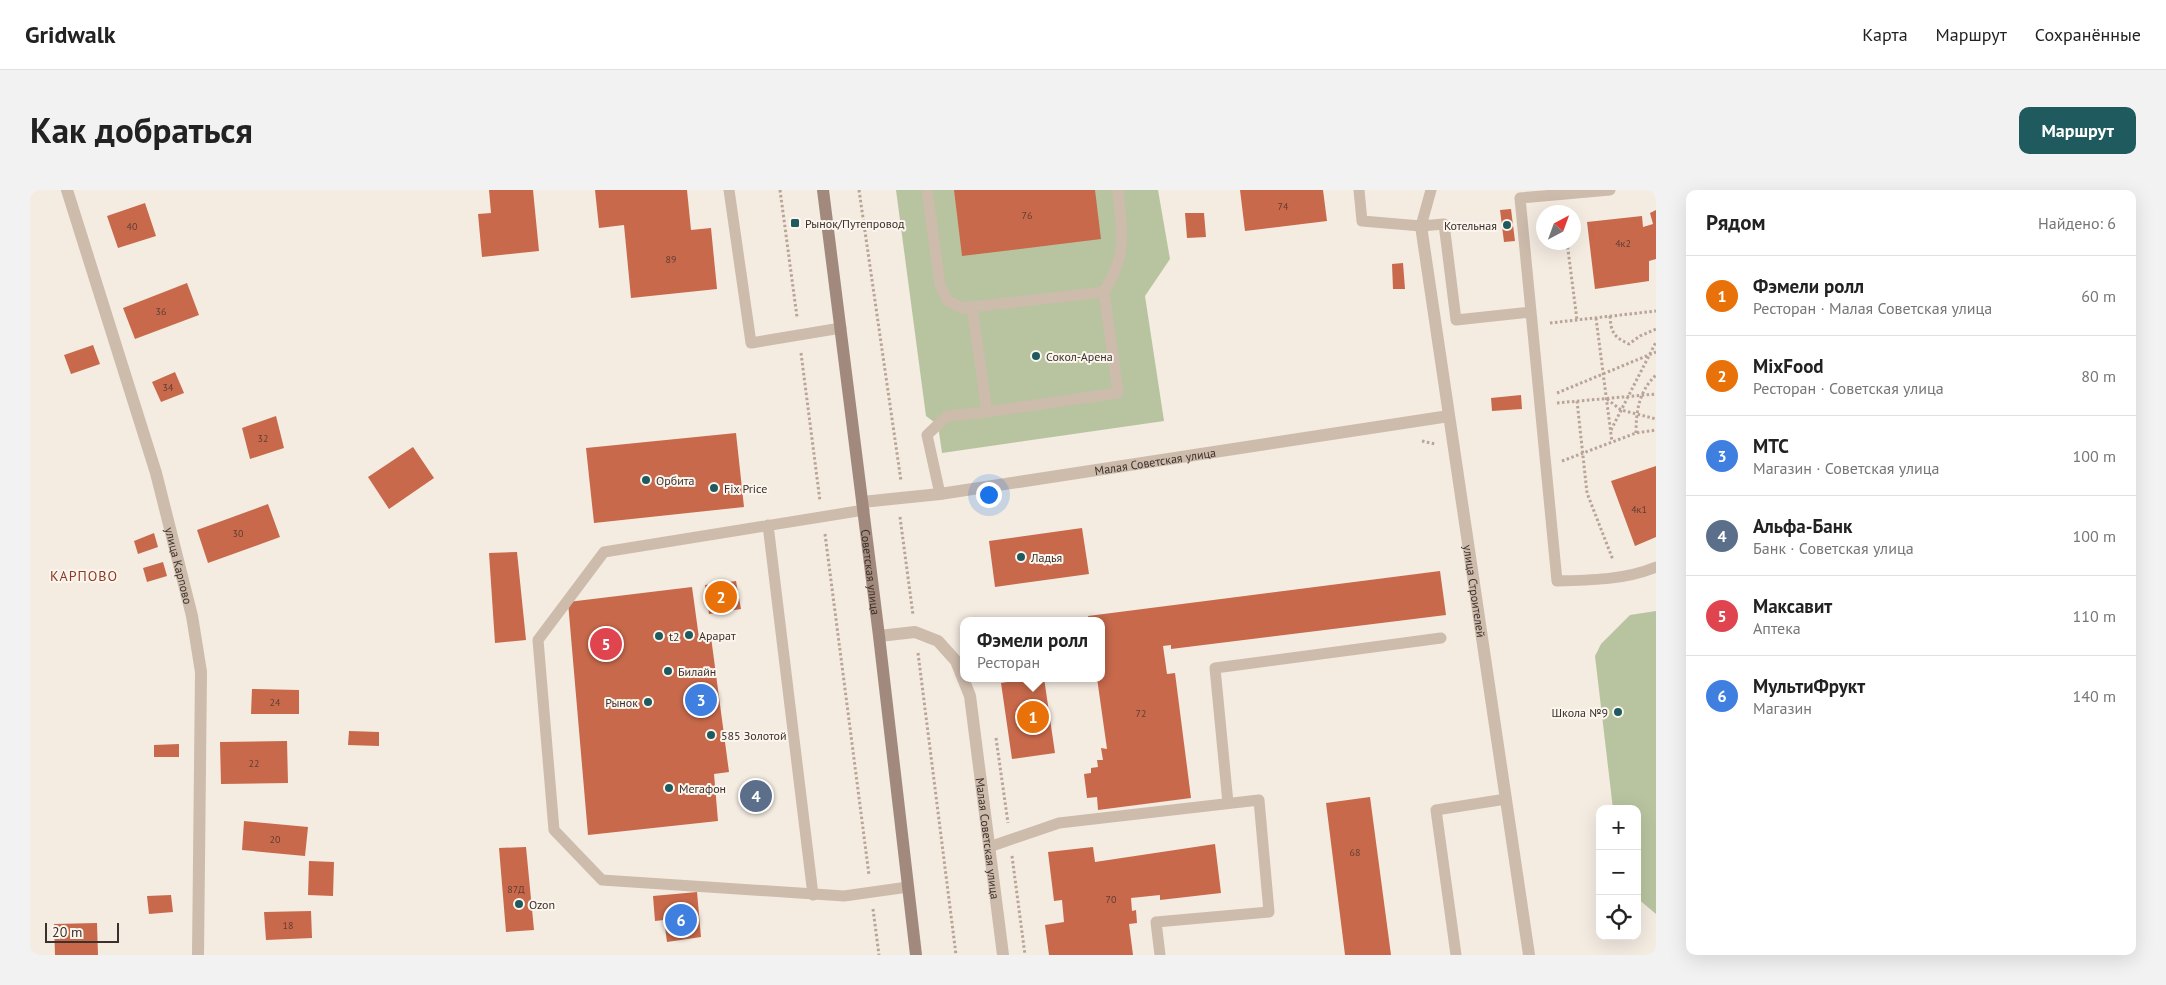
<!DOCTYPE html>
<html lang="ru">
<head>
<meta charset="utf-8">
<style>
  :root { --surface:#fff; --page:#f2f2f2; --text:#222; --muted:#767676; --line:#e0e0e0; --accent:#1f5a5e }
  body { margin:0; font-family:"PT Sans",sans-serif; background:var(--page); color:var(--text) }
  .controls { position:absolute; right:15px; bottom:15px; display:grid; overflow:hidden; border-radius:10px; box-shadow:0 5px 20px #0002 }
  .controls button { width:45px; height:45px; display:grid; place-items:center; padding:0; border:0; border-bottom:1px solid var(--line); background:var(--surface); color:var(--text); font:25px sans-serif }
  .compass { position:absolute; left:1506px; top:15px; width:45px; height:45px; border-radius:50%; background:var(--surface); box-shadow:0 5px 20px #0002; rotate:41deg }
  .scale { position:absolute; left:15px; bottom:12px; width:74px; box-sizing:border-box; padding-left:5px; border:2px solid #3b302b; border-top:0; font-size:14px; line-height:18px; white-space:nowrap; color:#3b302b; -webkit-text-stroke:4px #fbf5ee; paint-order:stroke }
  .you { position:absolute; left:958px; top:304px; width:18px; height:18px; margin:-12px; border:4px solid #fff; border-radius:50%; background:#1a73e8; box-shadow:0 0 0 8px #1a73e833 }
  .badge { display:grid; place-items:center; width:32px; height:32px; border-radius:50%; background:var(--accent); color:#fff; font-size:16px; font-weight:700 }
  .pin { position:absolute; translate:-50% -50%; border:2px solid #fff; box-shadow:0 1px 5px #0006 }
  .popup { position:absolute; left:930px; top:427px; width:145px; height:65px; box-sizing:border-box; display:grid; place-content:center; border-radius:10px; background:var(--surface); filter:drop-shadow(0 1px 4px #0005); font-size:16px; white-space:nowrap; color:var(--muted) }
  .popup b { font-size:19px; color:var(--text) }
  .popup::after { content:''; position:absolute; left:50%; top:100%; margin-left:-10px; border:10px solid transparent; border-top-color:var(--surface) }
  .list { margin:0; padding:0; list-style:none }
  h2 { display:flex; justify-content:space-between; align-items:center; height:65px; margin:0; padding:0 20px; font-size:21px }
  h2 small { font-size:16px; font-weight:400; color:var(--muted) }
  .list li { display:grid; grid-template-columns:32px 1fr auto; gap:15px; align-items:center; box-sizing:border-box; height:80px; padding:0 20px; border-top:1px solid var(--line) }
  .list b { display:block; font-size:19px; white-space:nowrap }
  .list p { margin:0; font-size:16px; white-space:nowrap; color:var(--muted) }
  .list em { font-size:16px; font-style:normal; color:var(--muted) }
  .icon { flex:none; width:28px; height:28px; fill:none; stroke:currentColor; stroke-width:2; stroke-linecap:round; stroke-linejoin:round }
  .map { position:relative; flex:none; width:1626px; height:765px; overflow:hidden; border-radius:10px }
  header { display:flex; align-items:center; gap:30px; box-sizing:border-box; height:70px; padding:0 25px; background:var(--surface); border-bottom:1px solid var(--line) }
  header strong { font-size:24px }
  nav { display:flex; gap:28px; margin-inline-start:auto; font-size:18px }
  .intro { display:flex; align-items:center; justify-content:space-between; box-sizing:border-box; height:120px; padding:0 30px }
  h1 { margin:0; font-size:35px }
  .button { padding:12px 22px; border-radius:10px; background:var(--accent); color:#fff; font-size:18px; font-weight:700 }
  main { display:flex; gap:30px; padding:0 30px }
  aside { flex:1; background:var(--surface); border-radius:10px; box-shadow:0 5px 20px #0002 }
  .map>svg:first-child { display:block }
</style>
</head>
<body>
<header>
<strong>Gridwalk</strong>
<nav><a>Карта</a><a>Маршрут</a><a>Сохранённые</a></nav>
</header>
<div class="intro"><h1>Как добраться</h1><a class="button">Маршрут</a></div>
<main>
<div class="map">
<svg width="1626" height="765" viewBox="0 0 1626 765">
  <rect width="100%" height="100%" fill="#f4ebe1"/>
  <path fill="#b8c4a0" d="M 866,0 L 1128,0 L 1140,69 L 1115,106 L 1134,231 L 912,263 L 908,235 L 896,226 Z
    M 1626,421 L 1626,724 L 1607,708 L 1607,619 L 1583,619 L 1565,466 L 1571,454 L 1600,425 Z"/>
  <path fill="#c8694b" d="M 459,0 L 503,0 L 509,61 L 452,67 L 448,24 L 461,23 Z
    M 565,0 L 657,0 L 661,40 L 681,38 L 687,99 L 601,108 L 594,35 L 569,38 Z
    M 924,0 L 1065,0 L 1071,49 L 932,66 Z
    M 1210,0 L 1293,0 L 1297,31 L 1215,41 Z
    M 115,13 L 126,46 L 88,58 L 77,26 Z
    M 1481,19 L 1485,51 L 1474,52 L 1470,20 Z
    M 1626,20 L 1626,69 L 1619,71 L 1619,91 L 1565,99 L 1557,32 L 1612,26 L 1613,37 L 1623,34 L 1620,23 Z
    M 1155,23 L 1174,23 L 1176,47 L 1157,48 Z
    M 1373,73 L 1375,99 L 1363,99 L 1362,74 Z
    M 157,93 L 169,125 L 105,149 L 93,118 Z
    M 63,155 L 70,174 L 41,184 L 34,165 Z
    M 145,182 L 154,203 L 131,212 L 122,192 Z
    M 1491,205 L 1492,219 L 1462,221 L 1461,208 Z
    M 246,226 L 254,258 L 220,269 L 212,238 Z
    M 706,243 L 714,317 L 564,333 L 556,258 Z
    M 383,257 L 404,288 L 359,319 L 338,287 Z
    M 1626,276 L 1626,347 L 1605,356 L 1581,291 Z
    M 238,314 L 250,347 L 178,373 L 167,340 Z
    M 1052,338 L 1059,384 L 965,397 L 959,351 Z
    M 124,343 L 128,357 L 108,364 L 104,351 Z
    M 487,362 L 496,450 L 465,453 L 459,363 Z
    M 133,372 L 137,386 L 117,392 L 113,378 Z
    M 1410,381 L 1416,425 L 1141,459 L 1141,455 L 1133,456 L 1137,484 L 1145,483 L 1161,608 L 1068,620 L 1067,607 L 1057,608 L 1054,584 L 1061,583 L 1061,578 L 1068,577 L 1067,570 L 1073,570 L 1071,558 L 1077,559 L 1067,488 L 1072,488 L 1072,431 L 1059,431 L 1058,426 Z
    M 706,391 L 711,419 L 679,424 L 675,395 Z
    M 662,397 L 669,448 L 681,447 L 699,582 L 684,584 L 688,631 L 558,645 L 538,412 Z
    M 1001,488 L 1014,488 L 1025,563 L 982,569 L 971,493 Z
    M 222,499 L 269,500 L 269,524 L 221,524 Z
    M 319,541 L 349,542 L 349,556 L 318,555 Z
    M 257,551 L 258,593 L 191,594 L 190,552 Z
    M 149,554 L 149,567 L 124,567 L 124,555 Z
    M 731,599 L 733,613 L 721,615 L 720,600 Z
    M 1340,607 L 1361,765 L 1315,765 L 1296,613 Z
    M 214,631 L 278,637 L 275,666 L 212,660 Z
    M 1185,654 L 1191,703 L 1130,710 L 1130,705 L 1101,708 L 1102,721 L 1106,720 L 1107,733 L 1099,734 L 1103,765 L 1019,765 L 1015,735 L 1034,732 L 1032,710 L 1024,711 L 1018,662 L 1063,657 L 1065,672 Z
    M 496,657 L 504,740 L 476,742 L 469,658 Z
    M 279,671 L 304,672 L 303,706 L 278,705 Z
    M 667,702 L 671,747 L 637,752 L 634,730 L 625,731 L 623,706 Z
    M 141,705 L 143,722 L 119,724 L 117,706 Z
    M 281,721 L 282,748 L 236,750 L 234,722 Z
    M 67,733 L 68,765 L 25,765 L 24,734 Z"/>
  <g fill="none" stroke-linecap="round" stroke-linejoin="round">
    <path stroke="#b9a596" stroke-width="3" stroke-dasharray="2.5 2.5" stroke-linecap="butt" d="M 750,0 L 767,127
      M 829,0 L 871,291
      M 1537,52 L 1547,130
      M 1580,126 C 1581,143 1584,147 1599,154 L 1610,146 L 1626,139
      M 1566,128 L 1582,252
      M 1520,133 L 1626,121
      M 771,163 L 790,311
      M 1527,203 L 1626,162
      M 1577,209 L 1591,220 L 1626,229
      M 1547,211 L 1557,303 L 1583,370
      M 1527,213 L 1626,204
      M 1581,240 L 1626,152
      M 1606,243 C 1606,221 1609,201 1626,185
      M 1392,251 L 1405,254
      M 1532,271 L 1606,243 L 1626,240
      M 870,327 L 883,425
      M 795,344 L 839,685
      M 888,463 L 926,765
      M 966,548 L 978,633
      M 982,666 L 995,765
      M 843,719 L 849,765"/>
    <path stroke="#cdbbac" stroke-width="11" d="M 699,0 L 721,153 L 811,138
      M 897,0 L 910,95 L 918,111 L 932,118 L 1074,102 C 1098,62 1092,44 1088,0
      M 1329,0 L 1332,31 L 1391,36 L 1414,34 L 1426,130 L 1501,122
      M 1580,0 L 1490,8 L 1527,391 C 1561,390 1594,390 1626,377
      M 1391,36 L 1401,0
      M 942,117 L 957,222 L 1088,203 L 1074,102
      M 910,304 L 897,245 L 917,226 L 957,222
      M 834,320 L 574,362 L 508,450 L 524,640 L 572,690 L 814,706 L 878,697
      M 738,335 L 783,705
      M 1198,613 L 1185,478 L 1411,448
      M 959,657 L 1029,633 L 1229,610 L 1239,722 L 1126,732 L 1130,765
      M 1426,765 L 1406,620 L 1476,609"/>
    <g stroke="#cdbbac" stroke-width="12">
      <path id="s1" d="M 37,0 L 126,283 L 162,426 L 171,482 L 168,765"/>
      <path id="s2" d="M 1391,36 L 1499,765"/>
      <path id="s3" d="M 832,312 L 910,304 L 1419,226"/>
      <path id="s4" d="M 849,446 L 885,442 L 908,451 L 926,471 L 940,506 L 973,765"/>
    </g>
    <path stroke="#a18a7d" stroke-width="12" id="s5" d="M 793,0 L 849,446 L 886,765"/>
  </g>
  <g fill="#1f5a5e" stroke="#fbf5ee" stroke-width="2">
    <rect x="760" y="28" width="10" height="10" rx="2.5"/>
    <circle cx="1477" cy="35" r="5"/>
    <circle cx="1006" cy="166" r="5"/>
    <circle cx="616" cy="290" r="5"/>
    <circle cx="684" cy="298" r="5"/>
    <circle cx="991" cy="367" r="5"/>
    <circle cx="659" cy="445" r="5"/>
    <circle cx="629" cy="446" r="5"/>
    <circle cx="638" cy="481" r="5"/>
    <circle cx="618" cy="512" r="5"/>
    <circle cx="1588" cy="522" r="5"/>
    <circle cx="681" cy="545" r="5"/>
    <circle cx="639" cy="598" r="5"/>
    <circle cx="489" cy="714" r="5"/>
  </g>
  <g text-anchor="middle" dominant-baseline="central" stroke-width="4" stroke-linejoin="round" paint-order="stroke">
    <g font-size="10" fill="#5e3e33">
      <text x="1253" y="16">74</text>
      <text x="997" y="25">76</text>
      <text x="102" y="36">40</text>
      <text x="1593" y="53">4к2</text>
      <text x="641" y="69">89</text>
      <text x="131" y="121">36</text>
      <text x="138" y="197">34</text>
      <text x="233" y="248">32</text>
      <text x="1609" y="319">4к1</text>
      <text x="208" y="343">30</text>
      <text x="245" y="512">24</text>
      <text x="1111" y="523">72</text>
      <text x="224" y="573">22</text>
      <text x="245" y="649">20</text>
      <text x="1325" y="662">68</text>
      <text x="486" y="699">87Д</text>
      <text x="1081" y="709">70</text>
      <text x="258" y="735">18</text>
    </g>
    <g font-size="12" fill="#3b302b" stroke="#fbf5ee" text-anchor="start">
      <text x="775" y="33">Рынок/Путепровод</text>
      <text x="1467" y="35" text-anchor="end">Котельная</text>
      <text x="1016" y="166">Сокол-Арена</text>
      <text x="626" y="290">Орбита</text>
      <text x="694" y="298">Fix Price</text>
      <text x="1001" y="367">Ладья</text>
      <text x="669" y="445">Арарат</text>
      <text x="639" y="446">t2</text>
      <text x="648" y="481">Билайн</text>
      <text x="608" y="512" text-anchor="end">Рынок</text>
      <text x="1578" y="522" text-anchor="end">Школа №9</text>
      <text x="691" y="545">585 Золотой</text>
      <text x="649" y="598">Мегафон</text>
      <text x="499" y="714">Ozon</text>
    </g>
    <g font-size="12" fill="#3b302b" stroke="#fbf5ee">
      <text stroke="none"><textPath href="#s3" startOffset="296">Малая Советская улица</textPath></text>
      <text stroke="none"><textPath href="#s1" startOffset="392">улица Карпово</textPath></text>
      <text stroke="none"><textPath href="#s5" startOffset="385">Советская улица</textPath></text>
      <text stroke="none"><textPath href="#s2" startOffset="369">улица Строителей</textPath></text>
      <text stroke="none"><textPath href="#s4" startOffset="269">Малая Советская улица</textPath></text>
    </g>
    <g font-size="14" letter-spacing="1" fill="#8c3b22" stroke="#fbf5ee">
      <text x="54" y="386">КАРПОВО</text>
    </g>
  </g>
</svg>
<div class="controls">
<button>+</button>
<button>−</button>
<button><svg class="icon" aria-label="locate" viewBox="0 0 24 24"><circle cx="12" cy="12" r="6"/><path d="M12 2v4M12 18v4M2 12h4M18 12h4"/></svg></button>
</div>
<svg class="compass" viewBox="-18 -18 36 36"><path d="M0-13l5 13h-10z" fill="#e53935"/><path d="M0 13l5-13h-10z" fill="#767676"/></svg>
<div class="scale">20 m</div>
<div class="you"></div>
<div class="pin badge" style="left:1003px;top:527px;background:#e8710a">1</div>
<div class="popup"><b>Фэмели ролл</b>Ресторан</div>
<div class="pin badge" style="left:691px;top:407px;background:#e8710a">2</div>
<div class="pin badge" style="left:671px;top:510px;background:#3f7fe0">3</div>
<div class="pin badge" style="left:726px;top:606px;background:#5c6f8a">4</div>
<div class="pin badge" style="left:576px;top:454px;background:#e0444e">5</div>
<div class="pin badge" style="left:651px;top:730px;background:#3f7fe0">6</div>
</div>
<aside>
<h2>Рядом<small>Найдено: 6</small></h2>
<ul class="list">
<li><span class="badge" style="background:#e8710a">1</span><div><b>Фэмели ролл</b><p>Ресторан · Малая Советская улица</p></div><em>60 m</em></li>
<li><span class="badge" style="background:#e8710a">2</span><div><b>MixFood</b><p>Ресторан · Советская улица</p></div><em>80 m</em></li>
<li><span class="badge" style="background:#3f7fe0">3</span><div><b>МТС</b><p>Магазин · Советская улица</p></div><em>100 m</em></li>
<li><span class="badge" style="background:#5c6f8a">4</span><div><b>Альфа-Банк</b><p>Банк · Советская улица</p></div><em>100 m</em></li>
<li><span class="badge" style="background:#e0444e">5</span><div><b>Максавит</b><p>Аптека</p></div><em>110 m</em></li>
<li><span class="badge" style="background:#3f7fe0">6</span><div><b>МультиФрукт</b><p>Магазин</p></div><em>140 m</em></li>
</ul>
</aside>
</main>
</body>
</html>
